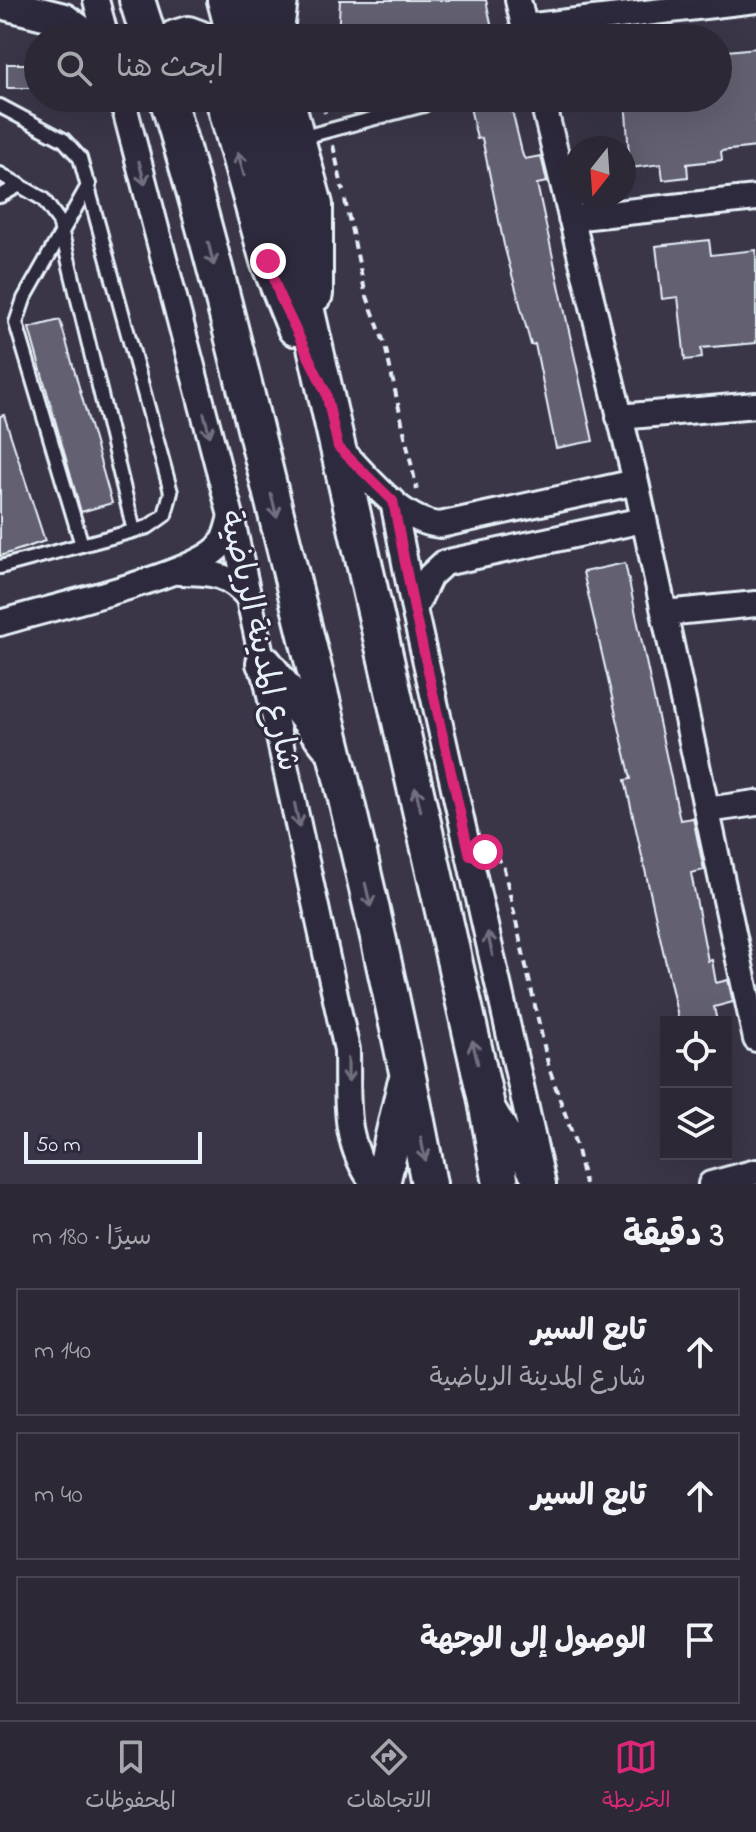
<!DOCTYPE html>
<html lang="ar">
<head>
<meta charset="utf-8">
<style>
  :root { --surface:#2c2836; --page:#383442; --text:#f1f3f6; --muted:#a6a6ad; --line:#484451; --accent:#db2777 }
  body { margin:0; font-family:"Indie Flower","Playpen Sans Arabic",sans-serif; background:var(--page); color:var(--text); direction:rtl }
  .controls { position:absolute; right:24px; bottom:24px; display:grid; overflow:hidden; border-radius:0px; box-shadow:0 8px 32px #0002 }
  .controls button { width:72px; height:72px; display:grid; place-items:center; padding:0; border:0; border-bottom:2px solid var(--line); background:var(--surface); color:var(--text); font:40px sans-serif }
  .compass { position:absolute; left:564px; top:136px; width:72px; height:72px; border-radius:50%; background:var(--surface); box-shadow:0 8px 32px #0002; rotate:197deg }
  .scale { position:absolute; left:24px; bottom:20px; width:178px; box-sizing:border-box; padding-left:8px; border:4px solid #e8f1f8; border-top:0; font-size:22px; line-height:28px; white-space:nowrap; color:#e8f1f8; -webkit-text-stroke:6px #2f2a3d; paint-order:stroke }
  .stop { position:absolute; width:24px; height:24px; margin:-18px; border:6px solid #db2777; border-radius:50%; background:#fff }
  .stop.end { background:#db2777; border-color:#fff; box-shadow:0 2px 8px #0008 }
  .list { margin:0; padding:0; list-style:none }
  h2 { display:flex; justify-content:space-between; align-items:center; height:104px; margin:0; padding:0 32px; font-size:34px }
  h2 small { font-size:26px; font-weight:400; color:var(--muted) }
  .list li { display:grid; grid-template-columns:52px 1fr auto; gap:24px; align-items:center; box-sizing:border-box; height:128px; margin:0 16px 16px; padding:0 16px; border:2px solid var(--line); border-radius:0px }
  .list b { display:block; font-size:30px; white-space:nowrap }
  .list p { margin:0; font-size:26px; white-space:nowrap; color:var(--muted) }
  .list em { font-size:26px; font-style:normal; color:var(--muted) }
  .icon { flex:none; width:44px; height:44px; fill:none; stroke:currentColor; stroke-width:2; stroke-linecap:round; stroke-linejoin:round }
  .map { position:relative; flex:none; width:756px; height:1184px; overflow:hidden; direction:ltr }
  .search { position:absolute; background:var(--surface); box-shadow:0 8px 32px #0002; left:24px; right:24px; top:24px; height:88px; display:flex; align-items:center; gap:20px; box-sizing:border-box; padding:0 28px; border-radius:44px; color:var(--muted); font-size:30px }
  .sheet { height:536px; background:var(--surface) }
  nav { display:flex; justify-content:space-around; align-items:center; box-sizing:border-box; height:112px; border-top:2px solid var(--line); background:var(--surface); font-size:22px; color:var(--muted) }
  nav a { display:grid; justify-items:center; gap:4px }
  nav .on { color:var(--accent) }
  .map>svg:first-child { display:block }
</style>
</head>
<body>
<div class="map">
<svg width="756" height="1184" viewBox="0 0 756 1184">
  <rect width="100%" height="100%" fill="#3a3648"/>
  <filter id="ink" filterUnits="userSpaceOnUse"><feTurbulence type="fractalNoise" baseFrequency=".0125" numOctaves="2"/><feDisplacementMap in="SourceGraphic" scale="16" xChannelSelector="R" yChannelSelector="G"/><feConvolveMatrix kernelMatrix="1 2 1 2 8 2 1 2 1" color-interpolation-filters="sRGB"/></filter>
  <g filter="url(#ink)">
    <path fill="#636171" stroke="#e8f1f8" stroke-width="2" d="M 340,0 L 486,0 L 494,38 L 338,38 Z
      M 756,48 L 756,147 L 721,151 L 722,160 L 687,164 L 688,177 L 663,180 L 661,164 L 630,168 L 625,98 L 718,98 L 718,52 Z
      M 7,64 L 38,64 L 38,88 L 7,88 Z
      M 468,98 L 509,98 L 523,156 L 525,159 L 541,156 L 547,182 L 537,184 L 593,441 L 556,448 L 535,344 L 531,345 L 504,245 L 482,138 L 477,139 Z
      M 709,240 L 711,255 L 756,250 L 756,343 L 701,348 L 702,358 L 685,360 L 678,297 L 662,299 L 656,246 Z
      M 60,320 L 112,503 L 81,512 L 29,328 Z
      M 4,415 L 45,541 L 0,556 L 0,416 Z
      M 625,563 L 680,820 L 693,818 L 704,870 L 691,873 L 708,961 L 712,960 L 716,983 L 728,980 L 733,1002 L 714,1007 L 717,1022 L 679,1022 L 625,780 L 631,779 L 583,572 Z"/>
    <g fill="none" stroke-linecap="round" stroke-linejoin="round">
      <g stroke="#e8f1f8" stroke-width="18">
        <path id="service" d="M 0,106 L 64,140 L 80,158 L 171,492 L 165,515 L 148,527 L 0,567
          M 300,138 L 424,105
          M 0,174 L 43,199 L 59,221 L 134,531
          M 0,196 L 20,185
          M 82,545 L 16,323 L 24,299 L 89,184"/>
      </g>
      <g stroke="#e8f1f8" stroke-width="30">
        <path id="minor" d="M 96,0 L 106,38
          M 518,0 L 527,38
          M 525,27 L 756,0
          M 122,98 L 231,516 L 347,1050 C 348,1100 342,1142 374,1184
          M 542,98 L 636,482 L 756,1039
          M 571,218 L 756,198
          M 619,417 L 756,405
          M 338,447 C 366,474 400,522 440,525 L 636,482
          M 393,501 L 414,609 L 543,1184
          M 178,572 C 210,572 229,573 250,599
          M 414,609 L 430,576 L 444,563 L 643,520
          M 665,613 L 756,604
          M 0,623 C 45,609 187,577 217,549 C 226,541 228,527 231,516
          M 707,810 L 756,803
          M 492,1107 L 537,1182
          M 711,1184 L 756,1172"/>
      </g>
      <g stroke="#e8f1f8" stroke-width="36">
        <path id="tertiary" d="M 0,3 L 64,19 L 90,38
          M 277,38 L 282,0"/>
      </g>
      <g stroke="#e8f1f8" stroke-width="40">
        <path id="secondary" d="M 137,0 L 149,38
          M 225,0 L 235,38
          M 259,0 L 269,38
          M 175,38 L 188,34 L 199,38
          M 167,98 C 212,244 246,394 283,542 C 336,755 389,968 429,1184
          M 223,98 L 268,261 L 295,328
          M 252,98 L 291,241 L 485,1096 L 501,1184
          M 286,98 L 315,205 L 315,294
          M 264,663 L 328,744
          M 382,1184 L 405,1084"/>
      </g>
      <path stroke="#e8f1f8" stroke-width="4" stroke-dasharray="8 6" stroke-linecap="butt" d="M 321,98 L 325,113
        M 333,145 L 343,191
        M 345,200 L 365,291 L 385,345 L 417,490
        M 495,856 L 503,864 L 549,1068 L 575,1142 L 585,1184"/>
      <use href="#service" stroke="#2f2a3d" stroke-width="12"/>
      <use href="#minor" stroke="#2f2a3d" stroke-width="24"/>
      <use href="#tertiary" stroke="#2f2a3d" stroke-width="30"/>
      <use href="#secondary" stroke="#2f2a3d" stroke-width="34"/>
    </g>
    <defs><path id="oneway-shaft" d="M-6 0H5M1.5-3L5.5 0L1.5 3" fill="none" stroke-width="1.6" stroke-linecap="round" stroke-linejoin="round" transform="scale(2)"/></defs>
    <g stroke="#70707e">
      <use href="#oneway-shaft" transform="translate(241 164) rotate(-105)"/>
      <use href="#oneway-shaft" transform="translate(142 173) rotate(75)"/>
      <use href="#oneway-shaft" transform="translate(211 254) rotate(76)"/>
      <use href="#oneway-shaft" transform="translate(207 425) rotate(75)"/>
      <use href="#oneway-shaft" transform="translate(274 506) rotate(76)"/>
      <use href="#oneway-shaft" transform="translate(418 799) rotate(-103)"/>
      <use href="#oneway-shaft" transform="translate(297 815) rotate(78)"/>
      <use href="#oneway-shaft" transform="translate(368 895) rotate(77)"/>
      <use href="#oneway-shaft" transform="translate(490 944) rotate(-103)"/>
      <use href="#oneway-shaft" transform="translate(475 1052) rotate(-103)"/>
      <use href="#oneway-shaft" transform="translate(348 1070) rotate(90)"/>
      <use href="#oneway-shaft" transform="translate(423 1149) rotate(79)"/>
    </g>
  </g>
  <g fill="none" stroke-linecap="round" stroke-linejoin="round" filter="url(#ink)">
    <path stroke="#db2777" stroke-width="10" d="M 268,261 L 280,297 L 326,393 L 338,447 L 393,501 L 414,609 L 470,856 L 485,852"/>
  </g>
  <g text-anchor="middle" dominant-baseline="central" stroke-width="6" stroke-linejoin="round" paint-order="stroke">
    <g font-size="32" fill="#e8f1f8" stroke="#2f2a3d">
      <text transform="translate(258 641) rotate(77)">شارع المدينة الرياضية</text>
    </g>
  </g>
</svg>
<div class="controls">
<button><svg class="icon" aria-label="locate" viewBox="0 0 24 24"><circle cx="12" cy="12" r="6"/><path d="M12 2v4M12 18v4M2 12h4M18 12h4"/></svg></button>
<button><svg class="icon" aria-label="layers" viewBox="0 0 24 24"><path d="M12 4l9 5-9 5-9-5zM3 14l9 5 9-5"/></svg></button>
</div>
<svg class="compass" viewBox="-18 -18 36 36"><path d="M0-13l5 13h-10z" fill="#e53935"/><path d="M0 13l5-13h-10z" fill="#a6a6ad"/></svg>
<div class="scale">50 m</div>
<div class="stop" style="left:485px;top:852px"></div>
<div class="stop end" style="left:268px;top:261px"></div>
<div class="search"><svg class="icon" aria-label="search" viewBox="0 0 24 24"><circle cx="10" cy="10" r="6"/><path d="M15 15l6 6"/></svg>ابحث هنا</div>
</div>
<section class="sheet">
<h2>3 دقيقة<small>سيرًا · 180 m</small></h2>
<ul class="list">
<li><svg class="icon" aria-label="ahead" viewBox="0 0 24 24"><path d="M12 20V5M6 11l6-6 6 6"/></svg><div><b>تابع السير</b><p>شارع المدينة الرياضية</p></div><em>140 m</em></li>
<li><svg class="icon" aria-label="ahead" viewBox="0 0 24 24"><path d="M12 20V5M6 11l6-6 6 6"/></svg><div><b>تابع السير</b></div><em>40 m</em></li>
<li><svg class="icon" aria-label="arrive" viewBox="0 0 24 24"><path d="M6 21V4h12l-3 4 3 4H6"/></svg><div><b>الوصول إلى الوجهة</b></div></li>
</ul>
</section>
<nav>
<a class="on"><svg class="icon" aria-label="map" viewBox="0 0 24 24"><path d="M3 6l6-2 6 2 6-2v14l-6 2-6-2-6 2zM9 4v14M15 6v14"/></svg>الخريطة</a>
<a><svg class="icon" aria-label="directions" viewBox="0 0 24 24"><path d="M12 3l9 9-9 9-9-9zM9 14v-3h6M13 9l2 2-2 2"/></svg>الاتجاهات</a>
<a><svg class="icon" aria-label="saved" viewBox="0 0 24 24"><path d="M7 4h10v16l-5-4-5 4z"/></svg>المحفوظات</a>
</nav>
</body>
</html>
